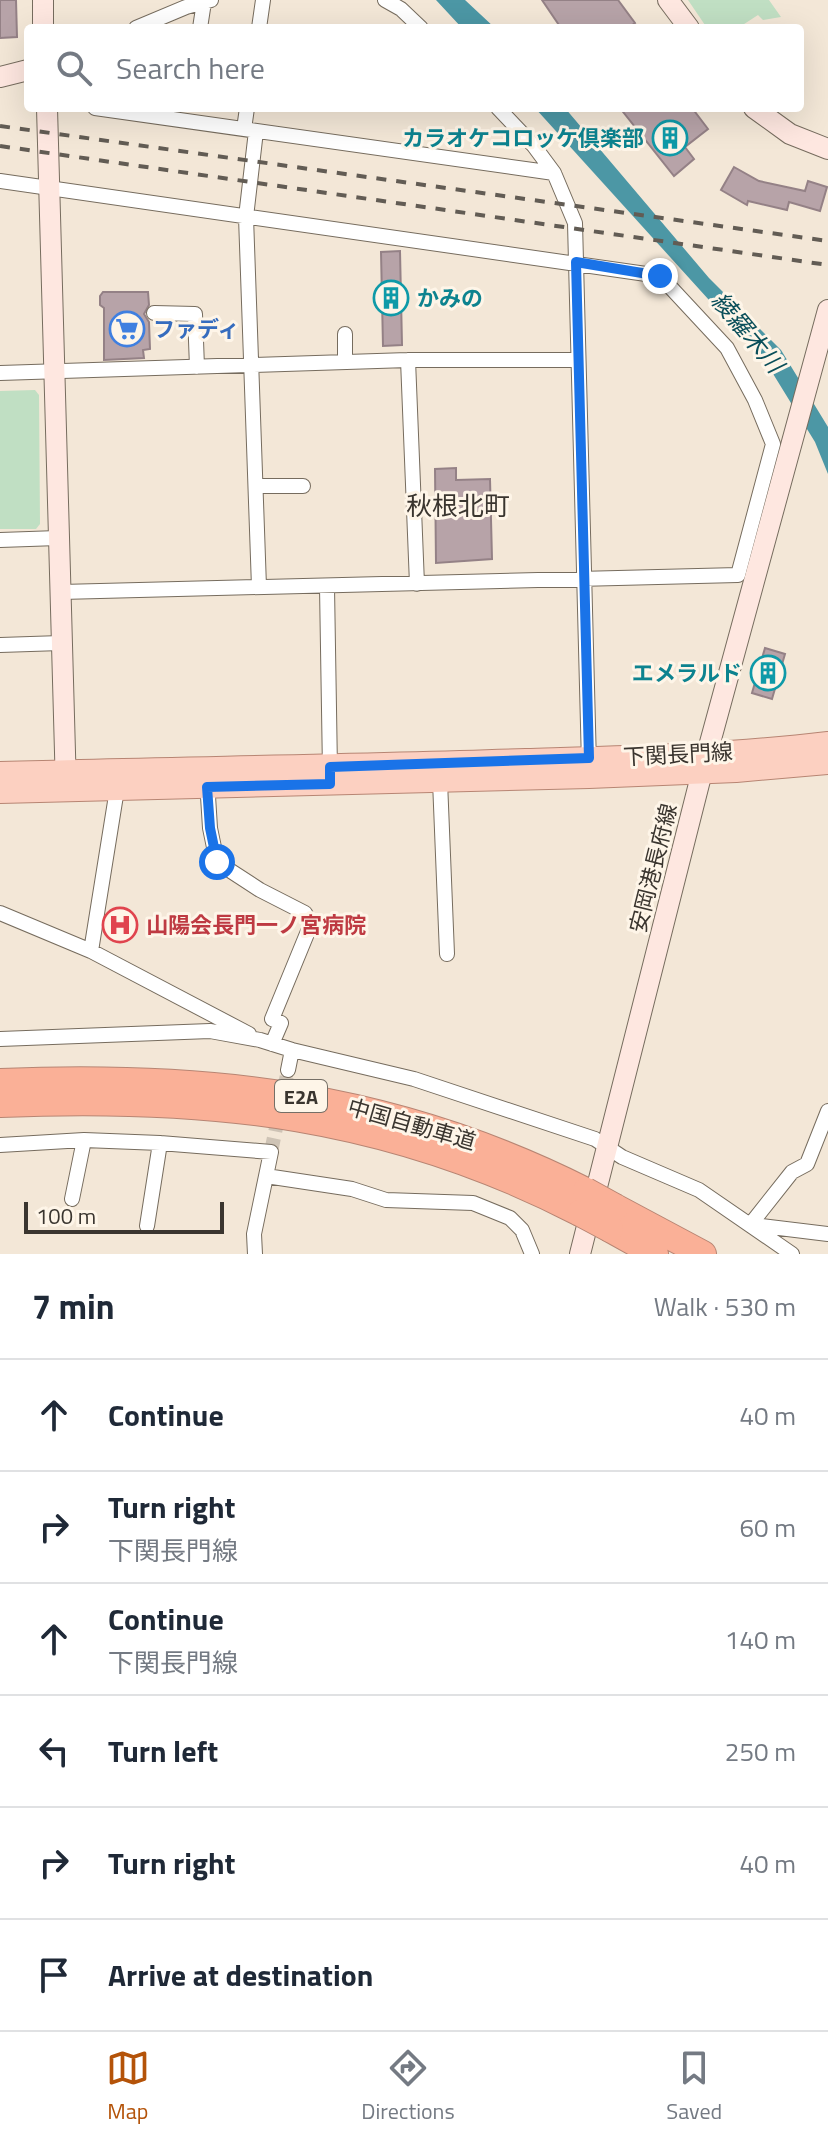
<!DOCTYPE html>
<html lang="en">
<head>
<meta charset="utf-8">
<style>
  :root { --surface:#fff; --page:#f6f6f7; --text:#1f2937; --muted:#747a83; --line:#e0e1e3; --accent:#b45309 }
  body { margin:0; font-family:"Titillium Web","Noto Sans JP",sans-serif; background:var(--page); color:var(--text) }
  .scale { position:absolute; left:24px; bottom:20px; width:200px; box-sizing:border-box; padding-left:8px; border:4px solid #3a352f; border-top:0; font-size:22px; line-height:28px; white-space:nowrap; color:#3a352f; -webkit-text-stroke:6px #fef5e8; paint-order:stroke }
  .stop { position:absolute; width:24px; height:24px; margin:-18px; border:6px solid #1a73e8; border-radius:50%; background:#fff }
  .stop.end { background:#1a73e8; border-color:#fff; box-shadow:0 2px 8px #0008 }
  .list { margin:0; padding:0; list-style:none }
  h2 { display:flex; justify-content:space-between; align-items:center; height:104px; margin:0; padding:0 32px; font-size:34px }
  h2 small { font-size:26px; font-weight:400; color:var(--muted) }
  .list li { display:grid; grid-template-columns:52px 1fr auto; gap:24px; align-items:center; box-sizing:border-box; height:112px; padding:0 32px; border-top:2px solid var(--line) }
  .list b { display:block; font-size:30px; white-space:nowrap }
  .list p { margin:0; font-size:26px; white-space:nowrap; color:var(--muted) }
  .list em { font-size:26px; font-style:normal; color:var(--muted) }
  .icon { flex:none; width:44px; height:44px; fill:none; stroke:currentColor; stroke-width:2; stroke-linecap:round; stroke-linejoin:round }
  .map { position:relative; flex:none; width:828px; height:1254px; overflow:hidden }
  .search { position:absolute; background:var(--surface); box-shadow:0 8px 32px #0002; left:24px; right:24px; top:24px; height:88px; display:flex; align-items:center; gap:20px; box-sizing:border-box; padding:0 28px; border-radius:8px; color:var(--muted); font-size:30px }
  .sheet { height:776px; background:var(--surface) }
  nav { display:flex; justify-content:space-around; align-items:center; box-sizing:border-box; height:112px; border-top:2px solid var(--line); background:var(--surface); font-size:22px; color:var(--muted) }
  nav a { display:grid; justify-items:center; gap:4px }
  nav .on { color:var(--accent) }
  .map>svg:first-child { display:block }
</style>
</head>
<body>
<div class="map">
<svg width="828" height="1254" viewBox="0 0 828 1254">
  <rect width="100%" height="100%" fill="#f3e7d7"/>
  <path fill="#c0dfc3" d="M 688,0 L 769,0 L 781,17 L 763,20 L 758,15 L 738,28 L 707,28 Z
    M 35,390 L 39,395 L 40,524 L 36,529 L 0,529 L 0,391 Z"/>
  <path fill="#4c97a5" d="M 436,0 L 465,0 L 495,28 L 462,28 Z
    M 535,108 L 565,108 L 709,278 L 781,350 L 828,427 L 828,474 L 815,442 L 767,364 Z"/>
  <path fill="#b7a3a8" stroke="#948186" stroke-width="2" d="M 0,0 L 16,0 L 17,37 L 0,38 Z
    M 542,0 L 618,0 L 635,23 L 628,28 L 561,28 Z
    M 620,108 L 692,108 L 708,129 L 685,147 L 694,159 L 674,176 Z
    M 734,167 L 759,181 L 805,191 L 808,181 L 827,187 L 820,211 L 789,202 L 787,210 L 748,201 L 747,205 L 721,190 Z
    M 400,251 L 402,345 L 383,346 L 381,252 Z
    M 103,292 L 148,292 L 149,305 L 144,314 L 149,322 L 150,349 L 143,350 L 144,358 L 104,360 L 104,308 L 100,305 L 100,296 Z
    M 456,468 L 456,480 L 490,479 L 492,559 L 436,563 L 435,469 Z
    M 765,648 L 785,654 L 772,699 L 752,693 Z"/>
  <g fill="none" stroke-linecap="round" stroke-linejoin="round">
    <path stroke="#cec3b5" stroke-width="14" stroke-dasharray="14 7" stroke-linecap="butt" d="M 271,1152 L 288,1070"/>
    <g stroke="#766c5e" stroke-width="16">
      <path id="street" d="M 385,0 L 401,9 L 421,28
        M 136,28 L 186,7 L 211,0
        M 200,28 L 204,2
        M 259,28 L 263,0
        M 95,108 L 554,173
        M 498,108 L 534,146 L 554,173 L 575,223 L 589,764
        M 244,129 L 247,108
        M 256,131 L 246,217 L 259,587
        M 0,181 L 660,276 L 727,348 L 755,400 L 773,444 L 738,575 L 61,592
        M 154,313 L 195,314 L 197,367
        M 345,334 L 345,362
        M 408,360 L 417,584
        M 0,373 L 408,360 L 577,360
        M 256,486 L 303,486
        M 0,540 L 58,538
        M 327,587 L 330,770
        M 0,645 L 61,643
        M 207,780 L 210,828 L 217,862 L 260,890 L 305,913 L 311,924 L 272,1019 L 281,1023 L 272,1044
        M 440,781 L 447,954
        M 0,913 L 91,951 L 249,1034
        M 91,951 L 118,783
        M 0,1039 L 210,1031 L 260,1040 L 292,1050 L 414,1079 L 595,1139 L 622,1157 L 699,1190 L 792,1254
        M 288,1070 L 292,1050
        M 0,1145 L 84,1140 L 160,1143 L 271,1152 L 254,1234 L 255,1254
        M 266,1176 L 352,1189 L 386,1200 L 473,1203 L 510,1218 L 522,1230 L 532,1254
        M 72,1199 L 84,1140
        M 750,1225 L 792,1172 L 807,1164 L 828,1111
        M 754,1225 L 828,1234
        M 147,1226 L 160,1143"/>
    </g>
    <g stroke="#766c5e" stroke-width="22">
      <path id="secondary" d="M 43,0 L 43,28
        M 668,0 L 689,28
        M 0,77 L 28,70
        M 47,108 L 66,788
        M 754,108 L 790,134 L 828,149
        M 580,1254 L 702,772 L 828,310"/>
    </g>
    <g stroke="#b78573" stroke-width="24">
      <path id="primary" d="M 0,773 C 175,768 351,766 526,760 C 627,757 728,755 828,743
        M 0,792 L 589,777 L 736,771 L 828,763"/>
    </g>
    <g stroke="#b78573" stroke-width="28">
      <path id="highway" d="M 0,1082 C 211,1073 396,1095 586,1191
        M 0,1104 C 210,1095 391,1115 580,1213
        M 615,1207 L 703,1254
        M 610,1229 L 655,1254"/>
    </g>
    <use href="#street" stroke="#fff" stroke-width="14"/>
    <use href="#secondary" stroke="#fee7e0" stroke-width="20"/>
    <use href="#primary" stroke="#fcd0c1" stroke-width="22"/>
    <use href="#highway" stroke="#fab097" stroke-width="26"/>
    <path stroke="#625c54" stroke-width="4" stroke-dasharray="10 10" stroke-linecap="butt" d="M 0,126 L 828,241
      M 0,146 L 828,265"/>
    <g stroke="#b78573" stroke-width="28" stroke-linecap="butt">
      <path id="highway-bridge" d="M 586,1191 L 615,1207
        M 580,1213 L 610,1229"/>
    </g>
    <use href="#highway-bridge" stroke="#fab097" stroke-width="26"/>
  </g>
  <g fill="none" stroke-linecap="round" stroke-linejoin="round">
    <path stroke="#1a73e8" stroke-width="10" d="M 217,862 L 210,828 L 207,787 L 330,784 L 330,767 L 589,758 L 576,262 L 660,276"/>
  </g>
  <defs>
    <g id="building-ring" transform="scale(1.8)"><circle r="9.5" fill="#fef5e8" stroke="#0f9aa8" stroke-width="1.5"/><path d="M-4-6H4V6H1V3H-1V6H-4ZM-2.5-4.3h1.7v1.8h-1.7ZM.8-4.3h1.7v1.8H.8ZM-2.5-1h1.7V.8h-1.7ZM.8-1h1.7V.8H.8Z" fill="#0f9aa8"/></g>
    <g id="supermarket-ring" transform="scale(1.8)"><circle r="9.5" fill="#fef5e8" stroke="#3f7fe0" stroke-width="1.5"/><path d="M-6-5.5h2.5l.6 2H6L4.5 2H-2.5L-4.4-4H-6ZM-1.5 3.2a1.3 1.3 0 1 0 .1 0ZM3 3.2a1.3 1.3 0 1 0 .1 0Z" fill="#3f7fe0"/></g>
    <g id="hospital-ring" transform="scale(1.8)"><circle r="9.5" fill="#fef5e8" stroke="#e0444e" stroke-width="1.5"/><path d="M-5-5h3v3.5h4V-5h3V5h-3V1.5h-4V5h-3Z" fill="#e0444e"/></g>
  </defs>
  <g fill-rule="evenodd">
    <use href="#building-ring" x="670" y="138"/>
    <use href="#building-ring" x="391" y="298"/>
    <use href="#supermarket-ring" x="127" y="329"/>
    <use href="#building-ring" x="768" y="673"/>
    <use href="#hospital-ring" x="120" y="925"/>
  </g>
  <g text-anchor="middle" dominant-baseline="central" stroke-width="6" stroke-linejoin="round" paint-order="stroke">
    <rect fill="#fef5e8" stroke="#756f66" stroke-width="2" x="275" y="1080" width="52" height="32" rx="6"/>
    <g font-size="20" font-weight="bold" fill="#3a352f">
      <text x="301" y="1096">E2A</text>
    </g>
    <g font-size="22" font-weight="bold" fill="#0d838f" stroke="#fef5e8" text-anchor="end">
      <text x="644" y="138">カラオケコロッケ倶楽部</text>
      <text x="417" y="298" text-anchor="start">かみの</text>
      <text x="742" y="673">エメラルド</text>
    </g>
    <g font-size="22" font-weight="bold" fill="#366cbe" stroke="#fef5e8" text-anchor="start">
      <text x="153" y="329">ファディ</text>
    </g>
    <g font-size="22" fill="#3a352f" stroke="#fef5e8">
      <text transform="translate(678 754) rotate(-3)">下関長門線</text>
      <text transform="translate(653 868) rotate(-76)">安岡港長府線</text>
      <text transform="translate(412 1124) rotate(16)">中国自動車道</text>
    </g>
    <g font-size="22" font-weight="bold" fill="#be3a42" stroke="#fef5e8" text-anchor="start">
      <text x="146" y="925">山陽会長門一ノ宮病院</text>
    </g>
    <g font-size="24" font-style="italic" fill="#0b4f5a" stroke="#fef5e8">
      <text transform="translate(748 332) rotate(50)">綾羅木川</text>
    </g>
    <g font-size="26" fill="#3a352f" stroke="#fef5e8">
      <text x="458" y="505">秋根北町</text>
    </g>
  </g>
</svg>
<div class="scale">100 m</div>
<div class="stop" style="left:217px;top:862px"></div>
<div class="stop end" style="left:660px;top:276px"></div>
<div class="search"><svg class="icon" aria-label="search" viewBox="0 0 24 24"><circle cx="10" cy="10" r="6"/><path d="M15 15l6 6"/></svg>Search here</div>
</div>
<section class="sheet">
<h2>7 min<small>Walk · 530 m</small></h2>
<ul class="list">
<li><svg class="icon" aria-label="ahead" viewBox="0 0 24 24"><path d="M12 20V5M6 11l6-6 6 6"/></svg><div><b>Continue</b></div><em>40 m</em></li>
<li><svg class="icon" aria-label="right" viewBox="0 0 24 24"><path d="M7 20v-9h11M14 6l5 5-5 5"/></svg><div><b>Turn right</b><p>下関長門線</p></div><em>60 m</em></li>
<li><svg class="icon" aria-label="ahead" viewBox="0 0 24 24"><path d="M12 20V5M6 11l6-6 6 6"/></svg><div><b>Continue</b><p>下関長門線</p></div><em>140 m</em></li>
<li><svg class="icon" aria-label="left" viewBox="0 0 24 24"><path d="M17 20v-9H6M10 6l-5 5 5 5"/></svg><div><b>Turn left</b></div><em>250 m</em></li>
<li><svg class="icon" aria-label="right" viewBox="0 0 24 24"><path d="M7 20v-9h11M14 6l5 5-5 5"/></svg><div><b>Turn right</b></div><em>40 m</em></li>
<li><svg class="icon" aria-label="arrive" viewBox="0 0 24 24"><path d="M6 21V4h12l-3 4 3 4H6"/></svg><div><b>Arrive at destination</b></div></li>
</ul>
</section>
<nav>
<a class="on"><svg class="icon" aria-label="map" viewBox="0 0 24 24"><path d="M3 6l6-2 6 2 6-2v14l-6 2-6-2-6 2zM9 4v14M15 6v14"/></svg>Map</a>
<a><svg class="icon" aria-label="directions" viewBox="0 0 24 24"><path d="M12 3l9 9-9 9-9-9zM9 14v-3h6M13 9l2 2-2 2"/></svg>Directions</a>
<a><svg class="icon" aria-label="saved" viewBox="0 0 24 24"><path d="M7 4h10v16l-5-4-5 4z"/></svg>Saved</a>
</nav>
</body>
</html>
